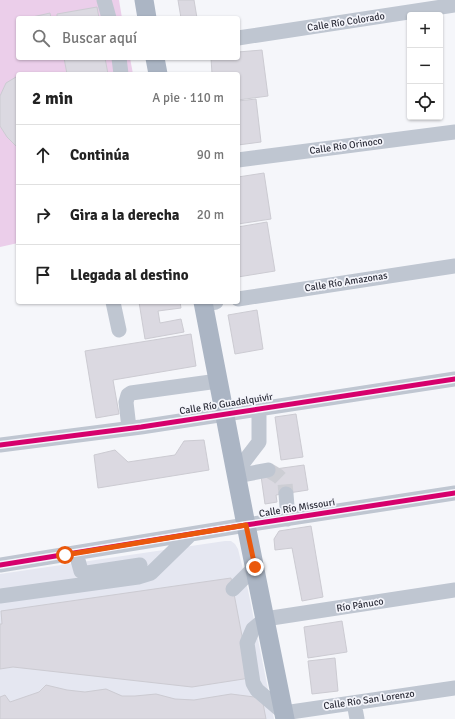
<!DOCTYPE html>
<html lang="es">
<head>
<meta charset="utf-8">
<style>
  :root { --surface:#fff; --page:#f6f6f6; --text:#222; --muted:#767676; --line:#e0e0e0 }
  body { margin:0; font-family:Signika,sans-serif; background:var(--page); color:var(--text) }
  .controls { position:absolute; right:12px; top:12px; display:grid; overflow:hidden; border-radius:4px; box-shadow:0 1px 3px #0004 }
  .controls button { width:36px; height:36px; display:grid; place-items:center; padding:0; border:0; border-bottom:1px solid var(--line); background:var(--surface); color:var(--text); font:20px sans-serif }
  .stop { position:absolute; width:12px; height:12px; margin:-9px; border:3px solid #ea580c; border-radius:50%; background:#fff }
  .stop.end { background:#ea580c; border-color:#fff; box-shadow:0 1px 4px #0008 }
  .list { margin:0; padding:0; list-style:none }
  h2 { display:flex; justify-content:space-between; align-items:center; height:52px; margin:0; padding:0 16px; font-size:17px }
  h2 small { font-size:13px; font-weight:400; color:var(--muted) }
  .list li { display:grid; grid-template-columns:26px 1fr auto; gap:12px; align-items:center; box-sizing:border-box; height:60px; padding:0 16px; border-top:1px solid var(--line) }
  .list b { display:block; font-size:15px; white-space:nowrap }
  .list em { font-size:13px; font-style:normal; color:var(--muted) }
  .icon { flex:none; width:22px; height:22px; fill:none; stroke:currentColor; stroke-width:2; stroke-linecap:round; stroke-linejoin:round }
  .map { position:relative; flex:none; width:455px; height:719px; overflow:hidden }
  .search { position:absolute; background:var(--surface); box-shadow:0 1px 3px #0004; left:16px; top:16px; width:224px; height:44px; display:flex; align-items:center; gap:10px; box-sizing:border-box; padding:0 14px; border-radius:4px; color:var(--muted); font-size:15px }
  .panel { position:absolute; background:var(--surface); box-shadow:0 1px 3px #0004; left:16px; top:72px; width:224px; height:232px; border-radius:4px }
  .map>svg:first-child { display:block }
</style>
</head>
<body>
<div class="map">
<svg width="455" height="719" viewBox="0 0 455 719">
  <rect width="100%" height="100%" fill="#f5f6fa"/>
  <path fill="#e5e7f1" d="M 225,541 L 231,541 L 235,544 L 238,549 L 248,590 L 274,719 L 0,719 L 0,574 Z"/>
  <path fill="#ebceea" d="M 0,0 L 119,0 L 122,18 L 18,18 L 18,58 L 130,58 L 133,74 L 18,74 L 18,243 L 0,247 Z"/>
  <path fill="#dbd9e1" stroke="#cccbd2" d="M 178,0 L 194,0 L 197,18 L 189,18 L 189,17 L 181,18 Z
    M 97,7 L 99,18 L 57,18 L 57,14 Z
    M 50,13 L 51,18 L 28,18 Z
    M 262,50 L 268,96 L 238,100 L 238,74 L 212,74 L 211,58 L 238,58 L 238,52 Z
    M 64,58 L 105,58 L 108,74 L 67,74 Z
    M 16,77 L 18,77 L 18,146 L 16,146 L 7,137 L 0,126 L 0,96 L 6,83 Z
    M 256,99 L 261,142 L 238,145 L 238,101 Z
    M 264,173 L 271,219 L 238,224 L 238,177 Z
    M 267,222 L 275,271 L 238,277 L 238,227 Z
    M 139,302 L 180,302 L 181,308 L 158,311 L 160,323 L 181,319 L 184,332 L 145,339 Z
    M 257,310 L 263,349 L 235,354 L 228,315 Z
    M 191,334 L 196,366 L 113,380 L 119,414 L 96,418 L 85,351 Z
    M 296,414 L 303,457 L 281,460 L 275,417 Z
    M 204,440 L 209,470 L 98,488 L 94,455 L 115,450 L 128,462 L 175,455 L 184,441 Z
    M 304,465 L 308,490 L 276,495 L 277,502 L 265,504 L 261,476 L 268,470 Z
    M 311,526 L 323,597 L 302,601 L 292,548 L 275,550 L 274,539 L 279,531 Z
    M 231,578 L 250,678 L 192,687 L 13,667 L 0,669 L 0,624 L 2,624 L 1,611 Z
    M 342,621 L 347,652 L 308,658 L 304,627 Z
    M 335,658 L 338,691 L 312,694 L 308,661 Z
    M 46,685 L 67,690 L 85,692 L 106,689 L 122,696 L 135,696 L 156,694 L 175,699 L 194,700 L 231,694 L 262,698 L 266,719 L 0,719 L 0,697 L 5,695 L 10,702 L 39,692 Z"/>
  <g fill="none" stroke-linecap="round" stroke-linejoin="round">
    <path stroke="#cdced4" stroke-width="15" stroke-dasharray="15 8" stroke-linecap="butt" d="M 268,470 L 278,476 L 285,483 L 286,494"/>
    <path stroke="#bfc6d1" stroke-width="15" d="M 104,0 L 109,18
      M 238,38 L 455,5
      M 119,58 L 121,74
      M 238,160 L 455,132
      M 238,299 L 455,266
      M 113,302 L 119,330
      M 204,304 L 216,302
      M 129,428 L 126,402 L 128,395 L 131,393 L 218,381
      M 0,445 L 141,427 L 455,379
      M 236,472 L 259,442 L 259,409
      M 237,476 L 268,470
      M 286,494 L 288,519
      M 76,553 L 81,571 L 87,573 L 140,565
      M 0,565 L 246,525 L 455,493
      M 233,589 L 255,567
      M 455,590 L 265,619 L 253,629 L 247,643 L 253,683 L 257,690 L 284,713 L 455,688
      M 0,596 L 138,577 L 151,573 L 191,534
      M 354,703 L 357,719"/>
    <path stroke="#abb5c4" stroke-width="19" d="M 144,0 L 147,18
      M 155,58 L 158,74
      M 203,302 L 246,525 L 285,719"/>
    <g stroke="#f4f5fb" stroke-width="8">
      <path id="cycleway" d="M 0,445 L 141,427 L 455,379
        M 0,565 L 246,525 L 455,493"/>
    </g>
    <use href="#cycleway" stroke="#d6006c" stroke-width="5"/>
  </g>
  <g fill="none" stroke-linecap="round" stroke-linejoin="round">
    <path stroke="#ea580c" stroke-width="5" d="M 65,555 L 246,525 L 255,567"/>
  </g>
  <g text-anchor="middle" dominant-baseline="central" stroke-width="3.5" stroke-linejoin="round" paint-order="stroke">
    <g font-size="10" fill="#2d2e3a" stroke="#f4f5fb">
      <text transform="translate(346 22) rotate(-9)">Calle Río Colorado</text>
      <text transform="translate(346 146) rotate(-8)">Calle Río Orinoco</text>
      <text transform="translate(346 282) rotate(-9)">Calle Río Amazonas</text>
      <text transform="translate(226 404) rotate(-9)">Calle Río Guadalquivir</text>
      <text transform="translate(297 508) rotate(-9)">Calle Río Missouri</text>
      <text transform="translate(360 605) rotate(-9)">Río Pánuco</text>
      <text transform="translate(369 700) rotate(-8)">Calle Río San Lorenzo</text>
    </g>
  </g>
</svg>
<div class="controls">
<button>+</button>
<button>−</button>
<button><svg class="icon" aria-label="locate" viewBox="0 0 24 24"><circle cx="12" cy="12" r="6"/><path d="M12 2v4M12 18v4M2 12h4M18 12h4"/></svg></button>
</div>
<div class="stop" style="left:65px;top:555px"></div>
<div class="stop end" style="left:255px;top:567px"></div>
<div class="search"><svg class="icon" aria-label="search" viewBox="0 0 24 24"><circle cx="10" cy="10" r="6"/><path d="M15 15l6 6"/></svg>Buscar aquí</div>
<section class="panel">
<h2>2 min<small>A pie · 110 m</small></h2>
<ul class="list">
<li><svg class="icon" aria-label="ahead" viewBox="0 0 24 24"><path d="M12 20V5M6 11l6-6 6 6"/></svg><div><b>Continúa</b></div><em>90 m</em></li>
<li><svg class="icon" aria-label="right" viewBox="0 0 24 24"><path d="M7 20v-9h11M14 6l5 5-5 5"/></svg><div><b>Gira a la derecha</b></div><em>20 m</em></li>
<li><svg class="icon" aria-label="arrive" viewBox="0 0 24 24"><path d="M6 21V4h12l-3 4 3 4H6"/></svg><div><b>Llegada al destino</b></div></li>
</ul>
</section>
</div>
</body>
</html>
